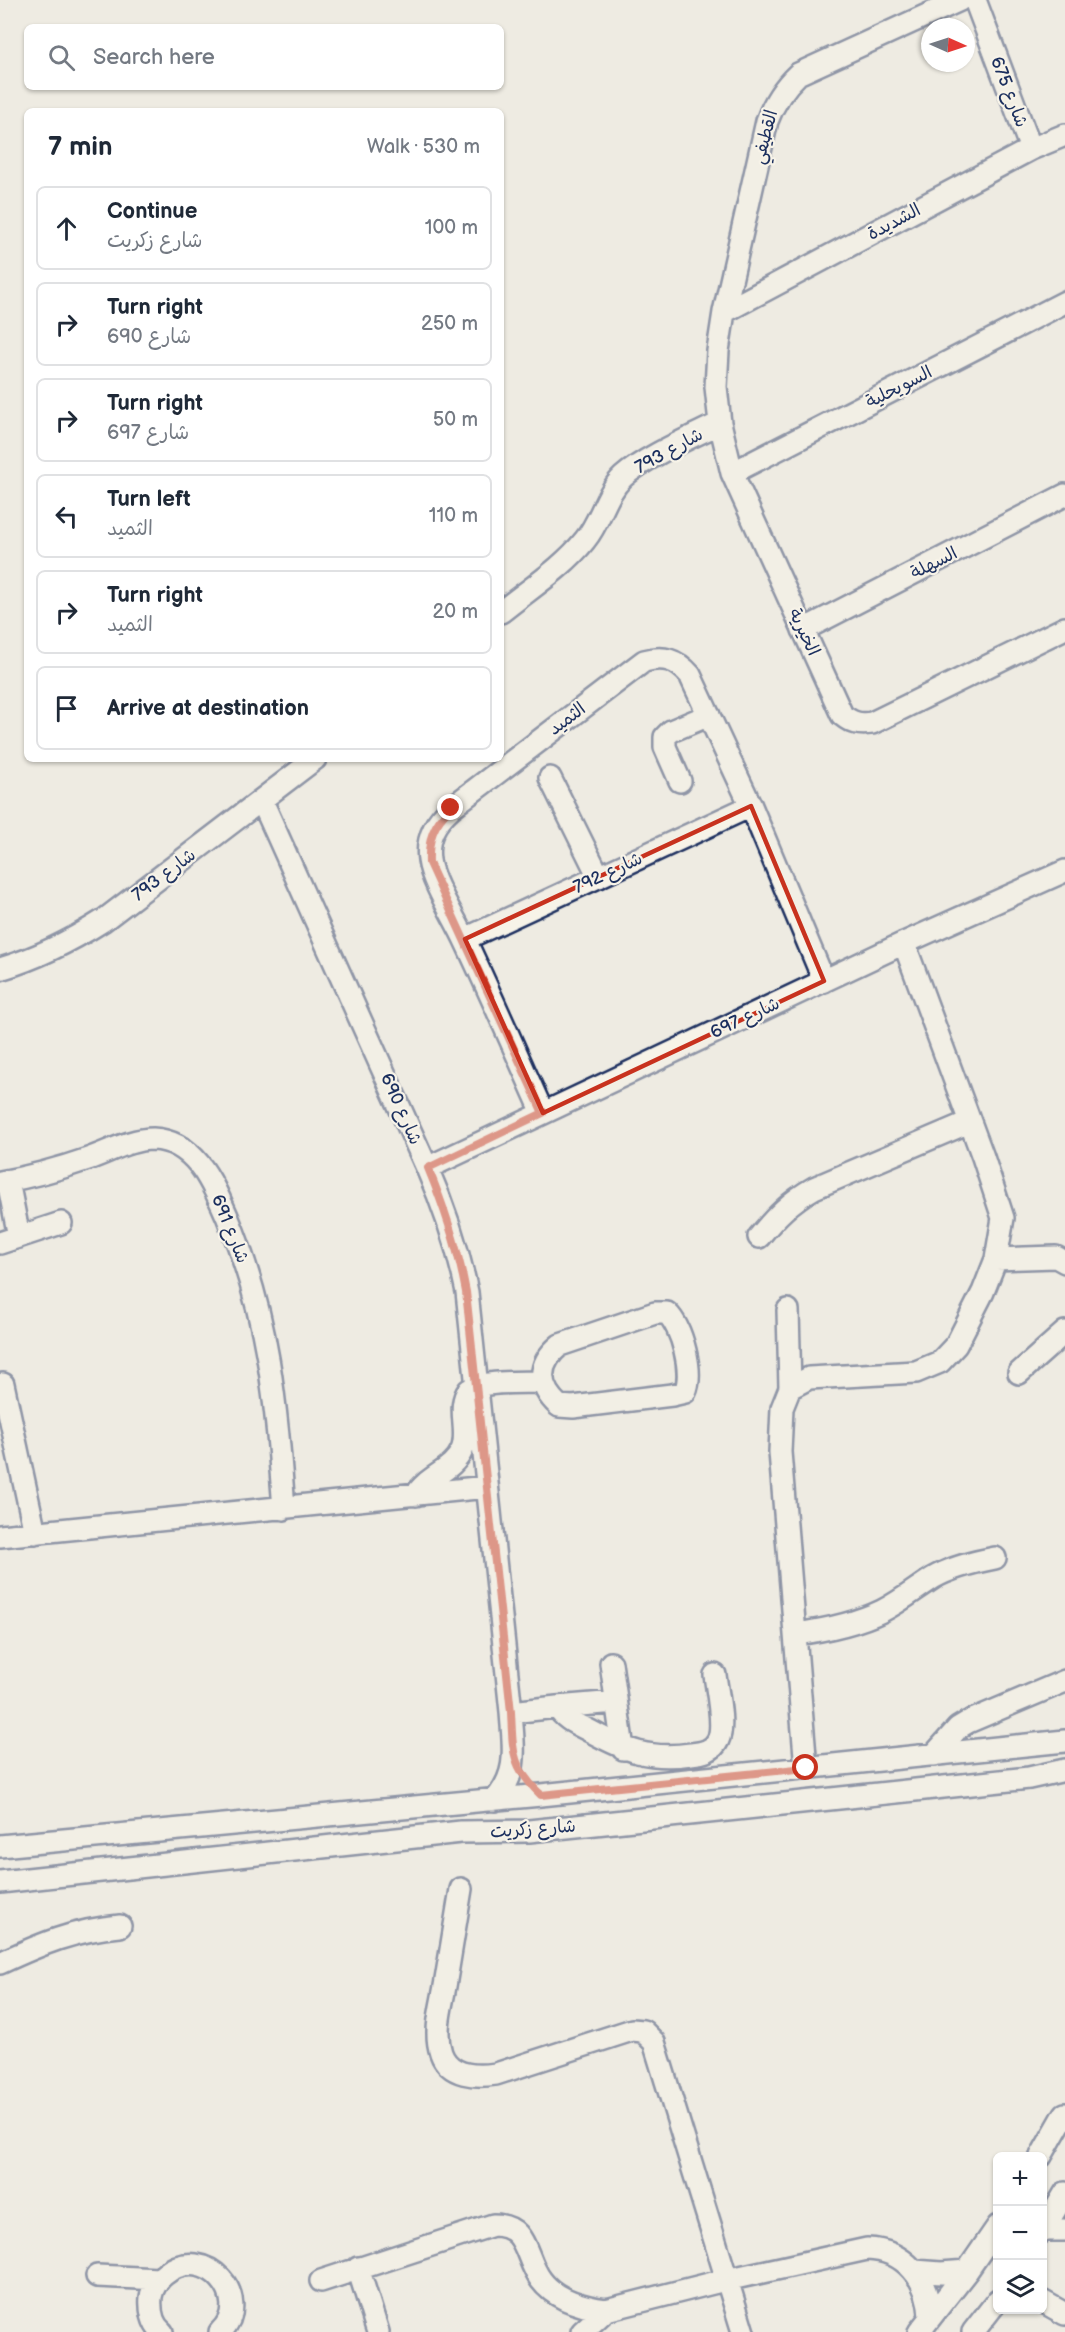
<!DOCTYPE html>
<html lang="en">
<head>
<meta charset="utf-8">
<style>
  :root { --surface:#fff; --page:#f2f2f3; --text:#1f2937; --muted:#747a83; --line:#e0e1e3 }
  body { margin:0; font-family:"Balsamiq Sans","Playpen Sans Arabic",sans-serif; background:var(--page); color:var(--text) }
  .controls { position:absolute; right:18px; bottom:18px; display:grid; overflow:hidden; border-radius:9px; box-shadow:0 2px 4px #0004 }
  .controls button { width:54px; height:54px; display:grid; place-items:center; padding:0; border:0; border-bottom:2px solid var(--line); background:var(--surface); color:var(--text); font:30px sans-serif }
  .compass { position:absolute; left:921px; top:18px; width:54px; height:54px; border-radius:50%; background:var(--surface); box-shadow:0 2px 4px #0004; rotate:93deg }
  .stop { position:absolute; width:18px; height:18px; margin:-14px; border:4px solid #c8321e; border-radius:50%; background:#fff }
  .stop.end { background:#c8321e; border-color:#fff; box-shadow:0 2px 6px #0008 }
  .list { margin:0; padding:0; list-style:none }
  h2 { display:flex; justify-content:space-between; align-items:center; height:78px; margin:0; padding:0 24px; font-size:26px }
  h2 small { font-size:20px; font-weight:400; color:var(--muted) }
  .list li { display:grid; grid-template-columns:39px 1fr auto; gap:18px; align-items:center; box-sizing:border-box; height:84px; margin:0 12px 12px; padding:0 12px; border:2px solid var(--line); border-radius:9px }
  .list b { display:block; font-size:22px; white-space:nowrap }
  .list p { margin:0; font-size:20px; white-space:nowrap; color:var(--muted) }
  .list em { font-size:20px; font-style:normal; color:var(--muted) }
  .icon { flex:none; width:33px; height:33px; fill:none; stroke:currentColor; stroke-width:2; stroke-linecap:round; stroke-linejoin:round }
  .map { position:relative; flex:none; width:1065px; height:2332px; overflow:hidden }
  .search { position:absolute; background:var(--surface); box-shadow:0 2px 4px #0004; left:24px; top:24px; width:480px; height:66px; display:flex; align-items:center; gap:15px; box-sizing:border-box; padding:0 21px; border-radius:9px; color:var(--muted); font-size:22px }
  .panel { position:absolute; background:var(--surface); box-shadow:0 2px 4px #0004; left:24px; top:108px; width:480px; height:654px; border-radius:9px }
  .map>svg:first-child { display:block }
</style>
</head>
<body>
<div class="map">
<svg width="1065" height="2332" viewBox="0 0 1065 2332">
  <rect width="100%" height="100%" fill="#eeebe2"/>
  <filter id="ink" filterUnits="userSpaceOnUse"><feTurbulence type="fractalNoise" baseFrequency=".0167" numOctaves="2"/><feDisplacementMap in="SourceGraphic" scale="12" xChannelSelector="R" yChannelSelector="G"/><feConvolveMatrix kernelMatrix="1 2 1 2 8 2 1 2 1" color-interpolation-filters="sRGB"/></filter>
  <g filter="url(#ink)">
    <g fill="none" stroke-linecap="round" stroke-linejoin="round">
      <g stroke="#1b2f5e" stroke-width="26">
        <path id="minor" d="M 960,0 L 798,74 C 783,88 774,102 767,121 L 724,312 L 718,351 L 716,387 L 720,423 L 732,473 L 842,715 C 852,723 859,725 872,723 L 1065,628
          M 975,0 L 1031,149
          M 724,312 L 1031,149 L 1065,135
          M 732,473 L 1065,302
          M 501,612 C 529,589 563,568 585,540 C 601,521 605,494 623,477 C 645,457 692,437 720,423
          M 803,630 L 1065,495
          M 550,778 L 599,877
          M 680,781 L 665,747 L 665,737 L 671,731 L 709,715
          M 262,801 L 427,1168 C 445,1209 458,1248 467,1292 L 511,1712 C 513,1746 520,1772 495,1800
          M 465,939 L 751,806
          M 0,969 C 38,958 71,941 104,920 L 315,759
          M 543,1113 C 517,1055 492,997 465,940 C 455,918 432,883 429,860 C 426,838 435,822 451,808 L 644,661 C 664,656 676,659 690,675 L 751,806 L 824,981
          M 427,1168 L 904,943 L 1065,871
          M 8,1181 L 19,1237
          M 0,1182 C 30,1177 59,1169 88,1159 C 109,1152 130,1139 153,1139 C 195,1141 212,1182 227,1216 C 269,1316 276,1402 284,1509
          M 759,1237 C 776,1216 791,1201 814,1188 L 969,1122
          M 0,1243 L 61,1223
          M 996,1259 L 1056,1257 L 1065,1262
          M 788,1310 L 790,1388 L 782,1408 L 780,1452 L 806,1768
          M 655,1313 L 667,1313 C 682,1327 694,1373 685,1392 L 672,1395 L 573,1407 L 559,1406 C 537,1386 537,1364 560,1345 Z
          M 1019,1373 L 1065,1332
          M 3,1384 L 35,1533
          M 790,1388 L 809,1378 L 916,1372 L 940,1362 L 956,1345 L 983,1292 L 996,1259 L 1003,1218 L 983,1157 L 904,943
          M 416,1495 C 427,1476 453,1471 462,1450 C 470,1431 456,1407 469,1390 C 485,1380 523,1383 542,1382
          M 0,1536 L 487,1487
          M 796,1634 C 825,1630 855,1624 882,1611 C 900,1602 916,1589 933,1578 C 952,1567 974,1562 995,1558
          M 611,1663 L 623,1749
          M 557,1707 L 616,1702
          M 511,1712 L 557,1707 C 565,1720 577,1724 590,1731 C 627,1751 649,1760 691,1754 C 702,1753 713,1751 718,1740 C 725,1726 717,1691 715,1675
          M 934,1755 L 958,1728 L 968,1722 L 1065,1681
          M 0,1846 L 541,1795 L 1065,1741
          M 0,1882 L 461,1832 L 529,1831 L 1029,1778 L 1065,1770
          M 461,1889 C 456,1919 451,1949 446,1980 C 443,2002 433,2030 441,2053 C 449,2076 476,2077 496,2074 L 632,2030 L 643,2031 L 654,2042 L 743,2332
          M 0,1963 C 41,1944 74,1930 120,1926
          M 1041,2156 L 1065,2114
          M 1044,2230 L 1065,2230
          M 1042,2232 L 1065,2193
          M 358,2268 L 378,2332
          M 915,2271 L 941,2273 L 967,2271
          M 97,2276 L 159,2279
          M 321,2281 L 493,2225 C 529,2225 524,2258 541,2280 C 555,2299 583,2307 606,2310 L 717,2282 L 867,2249 C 905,2250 929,2280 930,2317
          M 1042,2301 L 1065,2314
          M 162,2332 C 152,2324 150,2309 151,2297 C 152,2289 158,2279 165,2274 C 205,2242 255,2299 220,2332
          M 582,2332 L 606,2310
          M 919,2332 L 967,2271 L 998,2226
          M 973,2332 L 998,2300"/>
      </g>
      <use href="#minor" stroke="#f7f3e8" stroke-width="21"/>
    </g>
  </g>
  <g fill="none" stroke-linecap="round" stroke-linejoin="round" filter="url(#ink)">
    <path stroke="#c8321e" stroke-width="8" d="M 451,808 C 433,824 428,839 429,863 L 543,1113 L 428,1168 C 445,1209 458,1248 466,1292 L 511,1712 C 513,1752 511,1766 541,1795 L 806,1768"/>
  </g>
  <path d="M0 0H1065V2332H0ZM 751,806 L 824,981 L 543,1113 L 465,939 Z" fill="#eeebe2" fill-opacity=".55" fill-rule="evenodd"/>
  <path fill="none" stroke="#c8321e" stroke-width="4.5" stroke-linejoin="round" d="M 751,806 L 824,981 L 543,1113 L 465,939 Z"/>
  <g text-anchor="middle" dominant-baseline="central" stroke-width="4.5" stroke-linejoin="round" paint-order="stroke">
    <g font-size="18" fill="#1b2f5e" stroke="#f7f3e8">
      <text transform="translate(1009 92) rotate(69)">شارع 675</text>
      <text transform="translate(765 137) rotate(-75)">القطيفي</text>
      <text transform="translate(894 222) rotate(-28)">الشديدة</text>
      <text transform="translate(899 387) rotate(-27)">السويحلية</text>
      <text transform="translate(669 451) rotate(-29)">شارع 793</text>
      <text transform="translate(934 563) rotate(-27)">السهلة</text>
      <text transform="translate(804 632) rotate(65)">الخيرية</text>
      <text transform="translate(567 719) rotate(-37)">الثميد</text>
      <text transform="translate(608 873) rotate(-25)">شارع 792</text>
      <text transform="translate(164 875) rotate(-37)">شارع 793</text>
      <text transform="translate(745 1018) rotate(-25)">شارع 697</text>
      <text transform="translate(401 1109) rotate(66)">شارع 690</text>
      <text transform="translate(230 1229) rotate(68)">شارع 691</text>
      <text transform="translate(533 1829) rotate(-4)">شارع زكريت</text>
    </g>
  </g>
</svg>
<div class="controls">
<button>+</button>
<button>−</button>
<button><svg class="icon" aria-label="layers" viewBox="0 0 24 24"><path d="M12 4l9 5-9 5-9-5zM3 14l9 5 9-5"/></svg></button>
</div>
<svg class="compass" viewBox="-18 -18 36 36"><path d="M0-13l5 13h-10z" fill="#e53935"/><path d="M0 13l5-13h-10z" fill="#747a83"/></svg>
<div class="stop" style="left:806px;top:1768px"></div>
<div class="stop end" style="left:451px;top:808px"></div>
<div class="search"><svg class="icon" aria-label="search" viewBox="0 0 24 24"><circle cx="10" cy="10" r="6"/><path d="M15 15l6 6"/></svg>Search here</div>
<section class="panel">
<h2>7 min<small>Walk · 530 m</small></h2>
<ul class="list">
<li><svg class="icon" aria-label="ahead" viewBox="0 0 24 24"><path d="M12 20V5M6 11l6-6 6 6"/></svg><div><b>Continue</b><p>شارع زكريت</p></div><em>100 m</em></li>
<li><svg class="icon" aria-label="right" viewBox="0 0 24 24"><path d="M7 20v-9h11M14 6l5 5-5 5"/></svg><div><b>Turn right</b><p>شارع 690</p></div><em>250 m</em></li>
<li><svg class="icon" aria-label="right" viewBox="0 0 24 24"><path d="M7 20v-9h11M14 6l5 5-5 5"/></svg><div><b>Turn right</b><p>شارع 697</p></div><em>50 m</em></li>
<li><svg class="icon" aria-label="left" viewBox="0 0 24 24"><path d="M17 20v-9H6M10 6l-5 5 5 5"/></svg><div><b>Turn left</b><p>الثميد</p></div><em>110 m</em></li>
<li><svg class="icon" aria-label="right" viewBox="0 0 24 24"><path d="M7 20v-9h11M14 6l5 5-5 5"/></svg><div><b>Turn right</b><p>الثميد</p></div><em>20 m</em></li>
<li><svg class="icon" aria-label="arrive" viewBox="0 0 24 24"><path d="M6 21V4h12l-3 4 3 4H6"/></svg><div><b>Arrive at destination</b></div></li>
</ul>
</section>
</div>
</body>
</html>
